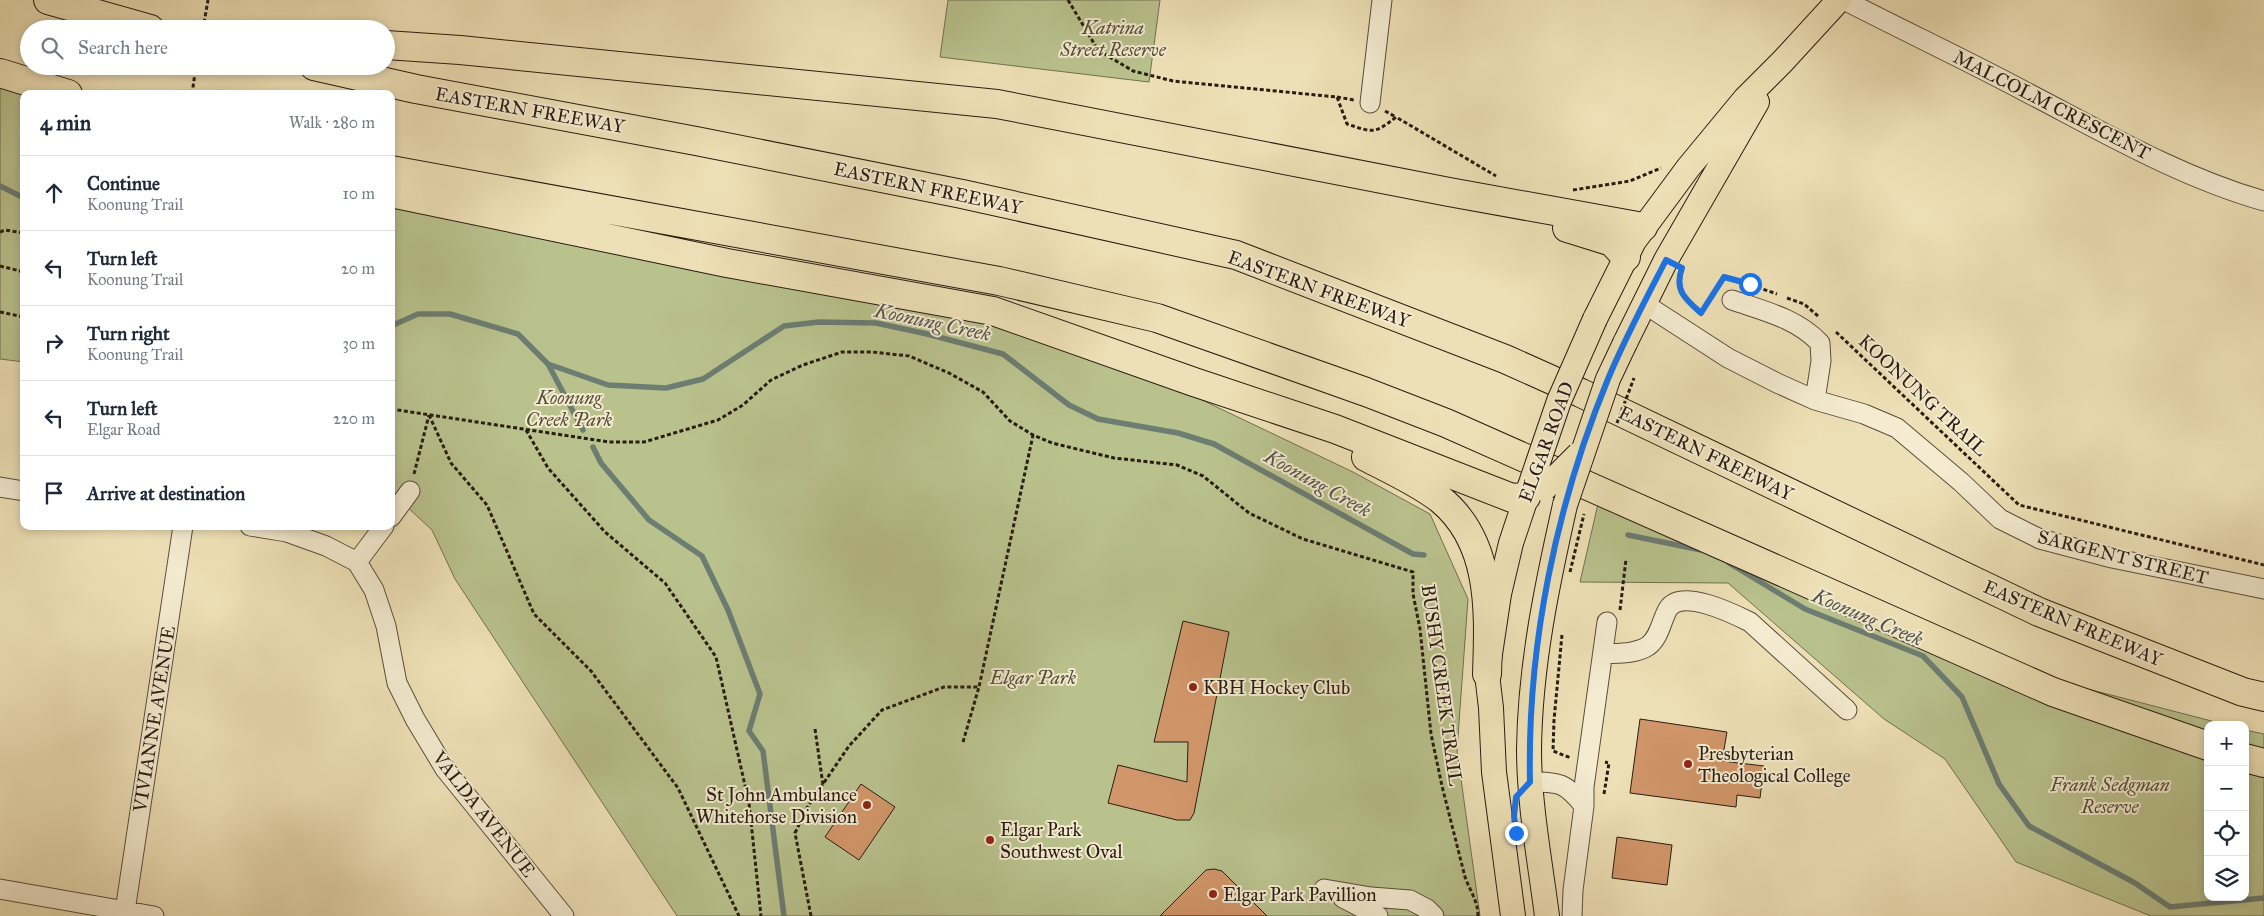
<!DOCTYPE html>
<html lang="en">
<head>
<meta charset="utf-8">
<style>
  :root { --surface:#fff; --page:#f2f2f3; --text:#1f2937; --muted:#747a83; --line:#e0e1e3 }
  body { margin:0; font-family:"IM FELL Great Primer",serif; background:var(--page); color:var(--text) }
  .controls { position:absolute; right:15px; bottom:15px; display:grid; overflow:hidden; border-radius:10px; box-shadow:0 2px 8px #0003 }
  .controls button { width:45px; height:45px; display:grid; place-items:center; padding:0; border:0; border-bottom:1px solid var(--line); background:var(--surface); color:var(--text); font:25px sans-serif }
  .stop { position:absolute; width:15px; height:15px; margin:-11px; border:4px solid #1a73e8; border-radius:50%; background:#fff }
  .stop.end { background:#1a73e8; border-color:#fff; box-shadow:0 1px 5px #0008 }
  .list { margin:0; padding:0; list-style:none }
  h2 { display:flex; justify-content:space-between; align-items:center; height:65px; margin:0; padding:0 20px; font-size:21px }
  h2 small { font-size:16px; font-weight:400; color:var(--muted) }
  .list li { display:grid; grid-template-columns:32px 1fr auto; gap:15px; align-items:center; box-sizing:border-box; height:75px; padding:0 20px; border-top:1px solid var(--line) }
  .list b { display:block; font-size:19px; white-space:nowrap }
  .list p { margin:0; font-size:16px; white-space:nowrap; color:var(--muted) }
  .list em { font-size:16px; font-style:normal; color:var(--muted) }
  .icon { flex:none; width:28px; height:28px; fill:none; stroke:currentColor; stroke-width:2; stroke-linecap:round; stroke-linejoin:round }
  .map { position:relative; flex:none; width:2264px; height:916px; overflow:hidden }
  .search { position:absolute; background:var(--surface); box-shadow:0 2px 8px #0003; left:20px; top:20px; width:375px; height:55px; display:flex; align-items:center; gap:12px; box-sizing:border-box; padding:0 18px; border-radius:28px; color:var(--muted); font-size:19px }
  .panel { position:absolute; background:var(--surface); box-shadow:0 2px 8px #0003; left:20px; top:90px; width:375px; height:440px; border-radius:10px }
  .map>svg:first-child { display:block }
</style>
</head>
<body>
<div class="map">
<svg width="2264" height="916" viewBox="0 0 2264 916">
  <rect width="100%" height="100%" fill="#eee0b6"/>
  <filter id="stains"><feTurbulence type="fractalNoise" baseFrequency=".004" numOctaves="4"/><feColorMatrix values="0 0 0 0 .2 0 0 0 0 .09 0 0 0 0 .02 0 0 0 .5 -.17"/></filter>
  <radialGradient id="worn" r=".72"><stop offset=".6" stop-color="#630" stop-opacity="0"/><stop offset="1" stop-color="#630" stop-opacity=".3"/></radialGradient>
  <path fill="#b9c28d" stroke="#716f50" d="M 948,0 L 1160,0 L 1149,82 L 940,57 Z
    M 0,84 L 24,94 L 24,362 L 0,359 Z
    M 391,171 L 499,208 L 886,285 L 1135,368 L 1353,472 L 1430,514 L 1468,599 L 1457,750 L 1480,916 L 677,916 L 455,579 L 432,530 L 391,492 Z
    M 1601,491 L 2057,681 L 2227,725 L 2208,725 L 2208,897 L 2245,897 L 2245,730 L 2264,734 L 2264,916 L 2151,916 L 2016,862 L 1945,759 L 1884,719 L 1728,583 L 1580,582 Z"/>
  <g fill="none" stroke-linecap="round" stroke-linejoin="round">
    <path stroke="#6c7d72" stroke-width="5.5" d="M 0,186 L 24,198
      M 391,326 L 418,314 L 450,314 L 518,334 L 548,364 L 608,385 L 666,388 L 703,379 L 784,326 L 819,322 L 876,323 L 927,334 L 1003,354 L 1069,405 L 1098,419 L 1178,433 L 1214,444 L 1413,554 L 1424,555
      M 548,364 L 583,430
      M 593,447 L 601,463 L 649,520 L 702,556 L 728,610 L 760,694 L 749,731 L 763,751 L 784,916
      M 1628,535 L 1701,550
      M 1729,563 L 1805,609 L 1923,656 L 1962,697 L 1999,784 L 2029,826 L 2135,883 L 2170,907 L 2264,898"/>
  </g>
  <path fill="#d19669" stroke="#291c13" d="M 1183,621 L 1229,632 L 1194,813 L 1190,820 L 1177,820 L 1108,803 L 1118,765 L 1187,782 L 1188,742 L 1154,742 Z
    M 1640,719 L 1727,732 L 1722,761 L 1764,766 L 1760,798 L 1737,795 L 1736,807 L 1630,793 Z
    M 861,784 L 895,807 L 859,860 L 825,837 Z
    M 1617,837 L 1672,845 L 1667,885 L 1612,878 Z
    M 1214,869 L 1222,871 L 1267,916 L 1160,916 L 1206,870 Z"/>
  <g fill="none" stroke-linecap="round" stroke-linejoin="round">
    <g stroke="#5a4d3c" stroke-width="21">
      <path id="minor" d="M 1844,0 C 1904,31 1966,60 2026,92 C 2103,132 2180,177 2264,201
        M 1370,103 L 1382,0
        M 1732,300 C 1764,311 1796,318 1820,343 L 1821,361 L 1815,400
        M 1643,303 L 1728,358 L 1777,383 L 1815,400 L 1864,414 L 1897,428 L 1961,482 L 2000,519 L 2040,539 L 2112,558 L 2264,589
        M 0,487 L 24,491
        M 391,517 L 410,491
        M 250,526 L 287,532 L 326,546 L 357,562 L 374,590 L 386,626 L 397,683 L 415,719 L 445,769 L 564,916
        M 357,562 L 384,526
        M 1603,654 C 1617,653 1636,654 1648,646 C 1660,637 1661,621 1668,609 C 1681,588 1732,613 1750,622 L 1847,710
        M 1530,782 C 1559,782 1565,782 1584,806 L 1573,890 L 1572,916
        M 1584,806 L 1584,787 L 1607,622
        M 0,889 L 154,916
        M 1324,889 L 1371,897 L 1410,900 L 1427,909 L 1434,916
        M 1343,898 L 1378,916
        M 125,911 L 183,526"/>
    </g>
    <g stroke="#291c13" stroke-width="26">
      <path id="major" d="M 1595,319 L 1634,241 L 1688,168 L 1745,99 L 1783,61 L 1839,0
        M 1625,343 L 1666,260 L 1757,102
        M 1513,916 L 1494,772 L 1491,708 L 1487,674 L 1499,594 L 1511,543 L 1530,486
        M 1547,916 C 1540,861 1529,805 1529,749 C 1530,666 1547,585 1565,505"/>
    </g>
    <g stroke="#291c13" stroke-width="30">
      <path id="highway" d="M 48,0 L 150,29
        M 386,45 L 460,50 L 997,104 L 1449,192 L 1643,227
        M 314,66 L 416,89 L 696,141 L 962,194 L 1236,255 L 1505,359 L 1581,393 L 2039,612 L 2243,692 L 2264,697
        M 0,73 L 68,94
        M 391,170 L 999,281 L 1157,318 L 1366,392 L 1446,423 L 2053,692 L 2208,746
        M 391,193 L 727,263 L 993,311 L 1194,382 L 1335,429 L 1512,498 L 1526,497
        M 1567,228 L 1612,242 L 1626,257
        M 1366,457 C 1391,470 1418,482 1440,499 C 1493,542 1489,613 1487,674
        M 2245,758 L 2264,763"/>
    </g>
    <path stroke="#291c13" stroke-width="3" stroke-dasharray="4 2.5" stroke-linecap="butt" d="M 1068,0 L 1098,50 L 1133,71 L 1173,81 L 1337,97 L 1347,124 C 1372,132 1374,135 1396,117 L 1496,176
      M 203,29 L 208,0
      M 192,94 L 196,66
      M 1337,97 L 1354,100
      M 1385,111 L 1396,117
      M 1573,190 L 1630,181 L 1661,168
      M 0,232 L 5,230 L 24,233
      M 0,266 L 24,272
      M 1678,283 L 1682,294 L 1701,313 L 1715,292
      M 1745,283 L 1777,294
      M 1718,286 L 1724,277 L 1737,281
      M 1787,298 L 1804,304 L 1818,316
      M 0,312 L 24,317
      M 1836,332 L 2019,505 L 2264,565
      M 391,409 L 609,442 L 644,442 L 718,420 L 743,405 L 771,380 L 803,365 L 842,352 L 872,352 L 909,356 L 949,373 L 983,392 L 1010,421 L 1033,435 L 1052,443 L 1114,458 L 1177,465 L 1203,476 L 1249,513 L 1303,539 L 1413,572 L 1413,594 L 1420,629 L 1431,734 L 1442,786 L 1465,877 C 1470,891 1478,901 1478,916
      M 429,415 L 451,463 L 487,505 L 534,614 L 591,671 L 678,788 L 739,916
      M 526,430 L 548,468 L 605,532 L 665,583 L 716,657 L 749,803 L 761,916
      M 414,474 L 429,415
      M 1620,610 L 1626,559
      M 1562,635 L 1554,720 L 1553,751 L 1571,758
      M 815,729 L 823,785
      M 963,742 L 979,687
      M 1604,794 L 1609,763 L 1605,762
      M 811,916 L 795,833 L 808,806 L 849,746 L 882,710 L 944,687 L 979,687 L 1033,435"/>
    <use href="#minor" stroke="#f4ebd0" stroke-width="19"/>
    <use href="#major" stroke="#eee0b6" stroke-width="24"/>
    <use href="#highway" stroke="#eee0b6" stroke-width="28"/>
    <g stroke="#291c13" stroke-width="26" stroke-linecap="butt">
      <path id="major-bridge" d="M 1530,486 L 1559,401 L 1595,319
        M 1544,489 L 1579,454
        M 1565,505 L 1608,379 L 1625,343"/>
    </g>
    <path stroke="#291c13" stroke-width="3" stroke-dasharray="4 2.5" stroke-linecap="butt" d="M 1617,423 L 1634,378
      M 1570,572 L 1584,514"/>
    <use href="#major-bridge" stroke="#eee0b6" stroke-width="24"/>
  </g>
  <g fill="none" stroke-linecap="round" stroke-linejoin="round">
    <path stroke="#1a73e8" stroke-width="6" d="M 1516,833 L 1514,816 L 1516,797 L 1530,782 C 1527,646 1556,505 1608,379 C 1625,338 1646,299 1666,260 L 1682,268 C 1674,290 1685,299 1701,313 L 1724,277 L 1750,284"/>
  </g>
  <g fill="#8f2418" stroke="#f4ebd0" stroke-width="2">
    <circle cx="1193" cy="687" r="5"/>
    <circle cx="1688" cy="764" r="5"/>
    <circle cx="867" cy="805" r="5"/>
    <circle cx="990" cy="840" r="5"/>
    <circle cx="1213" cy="894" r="5"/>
  </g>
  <g text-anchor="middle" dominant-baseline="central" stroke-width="4" stroke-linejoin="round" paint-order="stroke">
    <g font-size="19" font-style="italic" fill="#544e38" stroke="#f4ebd0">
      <text x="1113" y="27">Katrina<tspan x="1113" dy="22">Street Reserve</tspan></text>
      <text x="569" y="397">Koonung<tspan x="569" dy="22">Creek Park</tspan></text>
      <text x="1033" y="677">Elgar Park</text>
      <text x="2110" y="784">Frank Sedgman<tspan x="2110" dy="22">Reserve</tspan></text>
    </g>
    <g font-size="19" fill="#291c13" stroke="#f4ebd0">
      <text transform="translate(2052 105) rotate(27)">MALCOLM CRESCENT</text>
      <text transform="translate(530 110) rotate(10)">EASTERN FREEWAY</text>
      <text transform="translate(928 188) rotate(12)">EASTERN FREEWAY</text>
      <text transform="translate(1319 289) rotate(20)">EASTERN FREEWAY</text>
      <text transform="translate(1923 395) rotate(43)">KOONUNG TRAIL</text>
      <text transform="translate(1546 442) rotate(-70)">ELGAR ROAD</text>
      <text transform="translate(1706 453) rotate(26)">EASTERN FREEWAY</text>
      <text transform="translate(2123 557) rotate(14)">SARGENT STREET</text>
      <text transform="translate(2073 623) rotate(23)">EASTERN FREEWAY</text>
      <text transform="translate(1442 685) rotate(82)">BUSHY CREEK TRAIL</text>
      <text transform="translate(154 719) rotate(-81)">VIVIANNE AVENUE</text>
      <text transform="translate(484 814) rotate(52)">VALDA AVENUE</text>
    </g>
    <g font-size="19" fill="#291c13" stroke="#f4ebd0" text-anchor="start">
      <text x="1203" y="687">KBH Hockey Club</text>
      <text x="1698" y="753">Presbyterian<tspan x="1698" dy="22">Theological College</tspan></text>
      <text x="857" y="794" text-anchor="end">St John Ambulance<tspan x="857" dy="22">Whitehorse Division</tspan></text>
      <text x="1000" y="829">Elgar Park<tspan x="1000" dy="22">Southwest Oval</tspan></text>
      <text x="1223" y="894">Elgar Park Pavillion</text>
    </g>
    <g font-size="20" font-style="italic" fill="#50544a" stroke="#f4ebd0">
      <text transform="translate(933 322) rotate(12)">Koonung Creek</text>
      <text transform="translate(1318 483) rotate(29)">Koonung Creek</text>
      <text transform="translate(1868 617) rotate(23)">Koonung Creek</text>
    </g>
  </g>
  <rect width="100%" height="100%" filter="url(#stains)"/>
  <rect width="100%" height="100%" fill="url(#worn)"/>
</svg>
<div class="controls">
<button>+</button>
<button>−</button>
<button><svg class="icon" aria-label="locate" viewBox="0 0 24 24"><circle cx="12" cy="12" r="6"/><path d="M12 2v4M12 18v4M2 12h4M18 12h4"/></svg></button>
<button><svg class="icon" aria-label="layers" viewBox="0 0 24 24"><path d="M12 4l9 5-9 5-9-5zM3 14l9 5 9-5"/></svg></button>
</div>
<div class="stop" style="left:1750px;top:284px"></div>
<div class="stop end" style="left:1516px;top:833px"></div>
<div class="search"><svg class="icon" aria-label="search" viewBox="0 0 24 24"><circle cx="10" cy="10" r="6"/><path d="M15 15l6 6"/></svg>Search here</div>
<section class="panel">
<h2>4 min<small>Walk · 280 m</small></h2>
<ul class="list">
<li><svg class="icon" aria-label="ahead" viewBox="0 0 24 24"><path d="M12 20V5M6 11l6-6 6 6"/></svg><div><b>Continue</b><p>Koonung Trail</p></div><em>10 m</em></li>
<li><svg class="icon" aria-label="left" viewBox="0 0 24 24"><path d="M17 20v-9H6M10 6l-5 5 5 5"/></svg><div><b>Turn left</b><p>Koonung Trail</p></div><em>20 m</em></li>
<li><svg class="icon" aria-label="right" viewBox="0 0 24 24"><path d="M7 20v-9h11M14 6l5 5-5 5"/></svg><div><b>Turn right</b><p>Koonung Trail</p></div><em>30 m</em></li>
<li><svg class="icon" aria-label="left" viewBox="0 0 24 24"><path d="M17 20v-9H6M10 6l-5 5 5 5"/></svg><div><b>Turn left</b><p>Elgar Road</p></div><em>220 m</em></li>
<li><svg class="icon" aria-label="arrive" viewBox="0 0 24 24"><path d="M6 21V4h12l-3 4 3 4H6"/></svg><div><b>Arrive at destination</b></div></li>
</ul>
</section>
</div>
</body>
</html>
